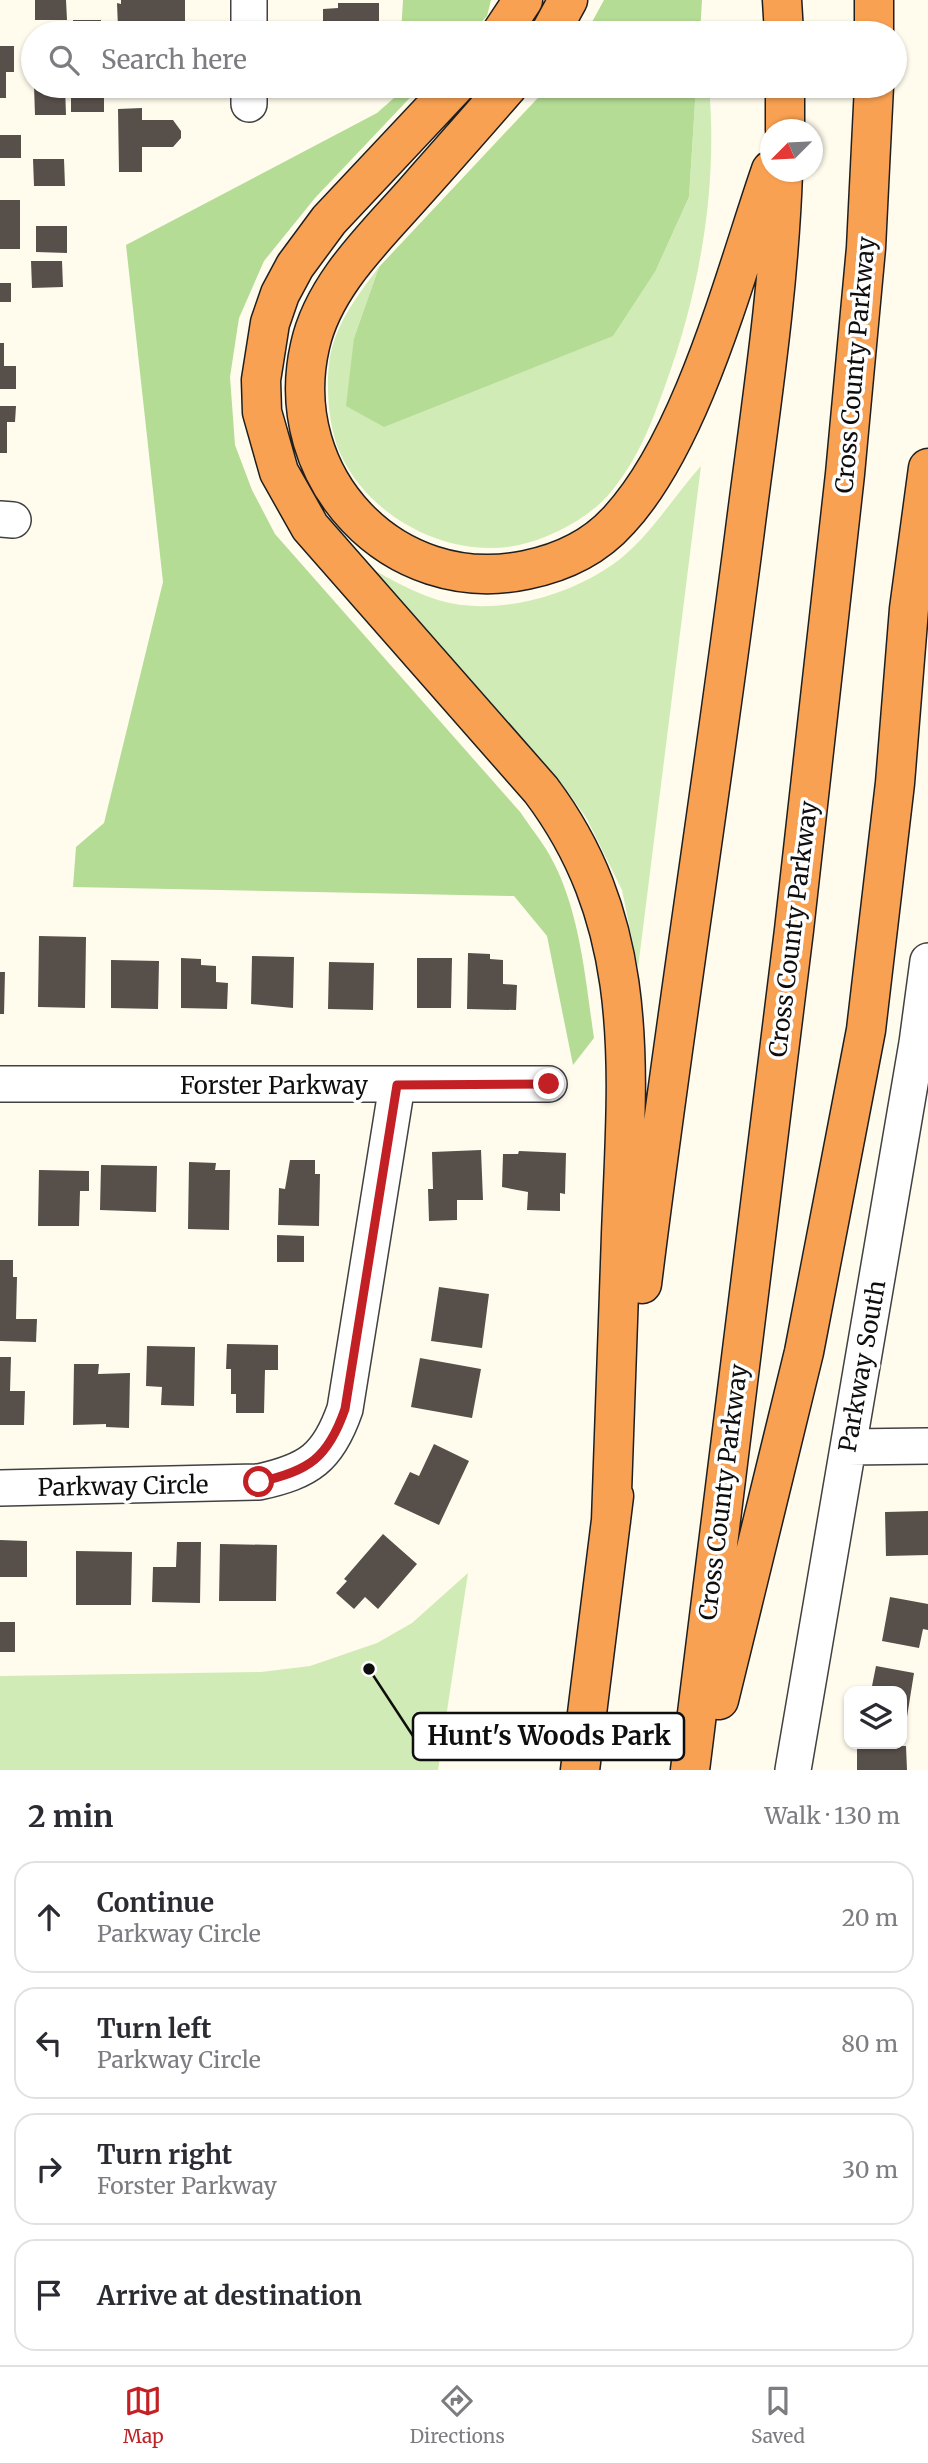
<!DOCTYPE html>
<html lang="en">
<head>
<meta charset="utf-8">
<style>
  :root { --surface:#fff; --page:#f7f7f7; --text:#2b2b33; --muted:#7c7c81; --line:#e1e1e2; --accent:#c32025 }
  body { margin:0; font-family:Merriweather,serif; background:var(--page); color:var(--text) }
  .controls { position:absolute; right:21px; bottom:21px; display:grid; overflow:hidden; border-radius:14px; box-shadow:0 2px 5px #0004 }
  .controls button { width:63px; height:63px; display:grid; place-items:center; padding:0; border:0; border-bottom:2px solid var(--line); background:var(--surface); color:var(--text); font:35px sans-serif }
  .compass { position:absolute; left:760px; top:119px; width:63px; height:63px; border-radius:50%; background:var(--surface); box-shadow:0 2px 5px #0004; rotate:246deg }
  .stop { position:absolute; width:21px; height:21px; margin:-16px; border:5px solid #c32025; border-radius:50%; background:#fff }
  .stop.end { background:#c32025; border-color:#fff; box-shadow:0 2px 7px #0008 }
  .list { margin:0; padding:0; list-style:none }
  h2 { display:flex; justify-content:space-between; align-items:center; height:91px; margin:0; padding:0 28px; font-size:30px }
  h2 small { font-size:23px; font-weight:400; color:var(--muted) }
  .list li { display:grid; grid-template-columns:46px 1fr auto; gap:21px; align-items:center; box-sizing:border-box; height:112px; margin:0 14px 14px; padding:0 14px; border:2px solid var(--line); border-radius:21px }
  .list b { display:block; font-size:26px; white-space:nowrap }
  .list p { margin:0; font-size:23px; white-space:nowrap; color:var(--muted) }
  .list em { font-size:23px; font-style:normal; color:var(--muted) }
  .icon { flex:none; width:38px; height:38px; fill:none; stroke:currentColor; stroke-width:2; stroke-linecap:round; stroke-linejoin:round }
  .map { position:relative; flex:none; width:928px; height:1770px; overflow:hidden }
  .search { position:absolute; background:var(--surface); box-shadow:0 2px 5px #0004; left:21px; right:21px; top:21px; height:77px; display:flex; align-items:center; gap:18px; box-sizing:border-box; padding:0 24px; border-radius:38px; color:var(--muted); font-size:26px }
  .sheet { height:595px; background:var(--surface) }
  nav { display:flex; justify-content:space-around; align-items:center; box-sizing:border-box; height:98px; border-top:2px solid var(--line); background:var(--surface); font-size:19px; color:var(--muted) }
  nav a { display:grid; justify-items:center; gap:4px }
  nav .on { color:var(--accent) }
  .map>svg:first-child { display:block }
</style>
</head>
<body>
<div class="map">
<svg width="928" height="1770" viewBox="0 0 928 1770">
  <rect width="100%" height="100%" fill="#fffcee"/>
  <path fill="#d1ebb6" d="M 696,86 L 709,86 C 718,188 700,290 665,386 C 651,425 637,461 610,493 C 589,518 551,538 519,545 C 450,560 369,518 340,453 C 329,428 326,391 329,364 C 333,327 357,296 379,267 L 354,338 L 656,270 L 689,197 Z
    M 701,466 L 638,968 L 622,890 L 587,819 L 563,785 L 357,560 C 383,575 409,591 438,600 C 494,617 566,597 612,565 C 648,540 672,498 701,466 Z
    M 468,1573 L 438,1770 L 0,1770 L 0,1676 L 261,1672 L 310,1666 L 377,1643 L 412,1623 Z"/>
  <path fill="#b4dc95" d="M 403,0 L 491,0 L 487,16 L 471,33 L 401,33 Z
    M 604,0 L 702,0 L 700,33 L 586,33 Z
    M 397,86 L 421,86 L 315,198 L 264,261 L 239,318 L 230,377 L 235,445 L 252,490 L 275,534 L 521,813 C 530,827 541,840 549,854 C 580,908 585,978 594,1038 L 573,1065 L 547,936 L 514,896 L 73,887 L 76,847 L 104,823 L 163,582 L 126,245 L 377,113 L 394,98 Z
    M 549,86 L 696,86 L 689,197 L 656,270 L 613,336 L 384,427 L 346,406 L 354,338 L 379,267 Z"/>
  <path fill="#574f4a" d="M 35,0 L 66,0 L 67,20 L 35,20 Z
    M 121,0 L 185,0 L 185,27 L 118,28 L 117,3 L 121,4 Z
    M 338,3 L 379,3 L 379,33 L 323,33 L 323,9 L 338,8 Z
    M 73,20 L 101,20 L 101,33 L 73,33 Z
    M 0,46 L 14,46 L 14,72 L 6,72 L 6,98 L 0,98 Z
    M 34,86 L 65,86 L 66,115 L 35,115 Z
    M 71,86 L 104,86 L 104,112 L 71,112 Z
    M 116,86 L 185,86 L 185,97 L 116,97 Z
    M 142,108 L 142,120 L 173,120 L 181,131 L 181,138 L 173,147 L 142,147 L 142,172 L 119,172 L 118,109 Z
    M 0,135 L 21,135 L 21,158 L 0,158 Z
    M 33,159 L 64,159 L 65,186 L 34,186 Z
    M 0,200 L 20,200 L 20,249 L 0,249 Z
    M 36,226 L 67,226 L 67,253 L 36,252 Z
    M 31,261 L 62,261 L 63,287 L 32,288 Z
    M 0,283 L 11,283 L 11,302 L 0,302 Z
    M 0,343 L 4,343 L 4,366 L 16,366 L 16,389 L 0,389 Z
    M 0,406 L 16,406 L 15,422 L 7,422 L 7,453 L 0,453 Z
    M 39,936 L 86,937 L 85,1008 L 38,1007 Z
    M 468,953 L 490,954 L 490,959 L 503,960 L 503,984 L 517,985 L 516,1010 L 467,1009 Z
    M 252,956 L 294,957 L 293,1008 L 251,1004 Z
    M 181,958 L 201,959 L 201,965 L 216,966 L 216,982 L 228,983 L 227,1009 L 181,1008 Z
    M 417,958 L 452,958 L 451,1008 L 417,1008 Z
    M 111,960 L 159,961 L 158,1009 L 111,1008 Z
    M 329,962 L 374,963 L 373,1010 L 328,1009 Z
    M 0,972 L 5,972 L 4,1014 L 0,1014 Z
    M 481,1150 L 483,1200 L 457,1200 L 457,1220 L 429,1221 L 428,1189 L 433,1189 L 432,1152 Z
    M 519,1151 L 566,1153 L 565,1194 L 560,1193 L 560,1211 L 527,1210 L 528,1192 L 502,1187 L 503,1154 L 518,1154 Z
    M 290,1160 L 315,1160 L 315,1174 L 320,1174 L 319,1226 L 278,1225 L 279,1188 L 285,1189 Z
    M 189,1162 L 216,1163 L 215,1170 L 230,1170 L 229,1230 L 188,1229 Z
    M 101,1165 L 157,1166 L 156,1212 L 100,1210 Z
    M 39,1170 L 89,1171 L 89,1191 L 80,1191 L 79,1226 L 38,1226 Z
    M 277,1235 L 304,1236 L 304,1262 L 277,1262 Z
    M 0,1260 L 13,1260 L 13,1277 L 17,1277 L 16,1319 L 37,1319 L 36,1342 L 0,1341 Z
    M 439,1287 L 489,1294 L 482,1348 L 431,1341 Z
    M 227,1344 L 278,1345 L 278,1370 L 265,1370 L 264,1413 L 236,1413 L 236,1394 L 231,1394 L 231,1369 L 226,1369 Z
    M 147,1346 L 195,1347 L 194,1406 L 161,1405 L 162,1387 L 146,1386 Z
    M 0,1357 L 11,1357 L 10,1391 L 25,1391 L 24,1425 L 0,1425 Z
    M 420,1358 L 481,1369 L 472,1418 L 411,1407 Z
    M 74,1364 L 99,1364 L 98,1374 L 130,1373 L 129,1428 L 106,1427 L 106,1424 L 73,1425 Z
    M 434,1444 L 469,1461 L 439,1525 L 394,1504 L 410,1472 L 419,1476 Z
    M 928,1511 L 928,1555 L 886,1556 L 885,1512 Z
    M 383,1534 L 417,1564 L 378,1609 L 365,1597 L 354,1609 L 336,1593 L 347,1581 L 344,1579 Z
    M 0,1540 L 27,1541 L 27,1577 L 0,1577 Z
    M 177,1542 L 201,1542 L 200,1603 L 152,1602 L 153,1567 L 176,1567 Z
    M 220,1544 L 277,1545 L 276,1601 L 219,1601 Z
    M 76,1551 L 132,1552 L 131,1605 L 76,1605 Z
    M 890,1597 L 928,1604 L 928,1630 L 923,1629 L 919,1648 L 882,1641 Z
    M 0,1622 L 15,1622 L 15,1652 L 0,1652 Z
    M 876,1666 L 914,1673 L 906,1723 L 902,1722 L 902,1691 L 871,1691 Z
    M 906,1746 L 907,1770 L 857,1770 L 857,1747 Z"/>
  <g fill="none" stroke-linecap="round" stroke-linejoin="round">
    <g stroke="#414141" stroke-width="38">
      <path id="minor" d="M 249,33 L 249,0
        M 249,104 L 249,86
        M 0,519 L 13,520
        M 0,1084 L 549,1084
        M 849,1447 L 928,1446
        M 0,1488 L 259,1482 C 309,1471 328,1458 345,1409 L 397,1085
        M 793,1770 L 917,1043 L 928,961"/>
    </g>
    <g stroke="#1f1f1f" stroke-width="41">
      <path id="motorway" d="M 782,0 L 784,33
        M 874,0 L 874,33
        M 501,33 L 523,0
        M 550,33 L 568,0
        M 455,86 L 329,220 L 295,266 L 280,294 L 270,323 L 261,380 L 262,412 L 279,472 L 310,527 L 541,790 C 644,927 627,1073 621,1234 C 618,1330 614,1426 611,1521
        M 508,86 C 477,122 445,158 413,194 C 374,238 323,286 310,346 C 280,477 393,598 526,570 C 561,563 595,547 619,520 C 693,440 735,274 771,170
        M 785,130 L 785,86
        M 642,1284 C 673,1032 713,782 745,530 C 760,411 779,292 783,172
        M 719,1700 L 804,1352 L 866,1030 L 895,783 L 909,609 L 928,468
        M 580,1770 L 614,1496
        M 690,1770 L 794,930 L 845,474 L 866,248 L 874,86"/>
    </g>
    <use href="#minor" stroke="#fff" stroke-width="35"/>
    <use href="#motorway" stroke="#f9a152" stroke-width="38"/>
  </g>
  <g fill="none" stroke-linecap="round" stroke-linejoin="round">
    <path stroke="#c32025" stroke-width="9" d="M 259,1482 C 309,1471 328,1458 345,1409 L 397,1085 L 549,1084"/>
  </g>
  <g text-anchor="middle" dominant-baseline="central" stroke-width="7" stroke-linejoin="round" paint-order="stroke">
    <g font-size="24" fill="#0e0e0e" stroke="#fff">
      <text transform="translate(855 365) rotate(-85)">Cross County Parkway</text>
      <text transform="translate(793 929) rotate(-83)">Cross County Parkway</text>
      <text x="274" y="1085">Forster Parkway</text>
      <text transform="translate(862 1366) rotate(-80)">Parkway South</text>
      <text transform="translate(123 1486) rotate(-1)">Parkway Circle</text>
      <text transform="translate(723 1492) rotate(-83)">Cross County Parkway</text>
    </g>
  </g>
  <path fill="none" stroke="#0e0e0e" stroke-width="2.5" d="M369 1669L413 1736"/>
  <circle fill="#0e0e0e" stroke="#fff" stroke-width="2.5" cx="369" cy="1669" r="7"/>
  <rect fill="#fff" stroke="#0e0e0e" stroke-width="2.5" x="413" y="1713" width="271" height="47" rx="7"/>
  <g font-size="26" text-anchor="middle" font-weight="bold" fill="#0e0e0e">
    <text x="549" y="1745">Hunt's Woods Park</text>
  </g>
</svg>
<div class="controls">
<button><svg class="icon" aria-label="layers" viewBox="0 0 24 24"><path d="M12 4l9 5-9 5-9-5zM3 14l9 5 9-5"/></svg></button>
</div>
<svg class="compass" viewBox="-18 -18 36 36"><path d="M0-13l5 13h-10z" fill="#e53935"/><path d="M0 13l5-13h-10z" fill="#7c7c81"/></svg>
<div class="stop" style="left:259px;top:1482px"></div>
<div class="stop end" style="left:549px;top:1084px"></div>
<div class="search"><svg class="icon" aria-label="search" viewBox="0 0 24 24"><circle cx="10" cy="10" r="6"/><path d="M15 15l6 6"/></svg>Search here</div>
</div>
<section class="sheet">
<h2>2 min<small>Walk · 130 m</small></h2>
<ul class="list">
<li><svg class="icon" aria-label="ahead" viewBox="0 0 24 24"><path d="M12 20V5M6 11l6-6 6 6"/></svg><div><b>Continue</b><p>Parkway Circle</p></div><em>20 m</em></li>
<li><svg class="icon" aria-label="left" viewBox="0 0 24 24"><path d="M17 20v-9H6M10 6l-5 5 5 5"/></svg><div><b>Turn left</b><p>Parkway Circle</p></div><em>80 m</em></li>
<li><svg class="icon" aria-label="right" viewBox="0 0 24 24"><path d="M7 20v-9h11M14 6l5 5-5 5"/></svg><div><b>Turn right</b><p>Forster Parkway</p></div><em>30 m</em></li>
<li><svg class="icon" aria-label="arrive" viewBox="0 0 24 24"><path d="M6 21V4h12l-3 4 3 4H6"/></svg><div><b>Arrive at destination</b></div></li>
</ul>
</section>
<nav>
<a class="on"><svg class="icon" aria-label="map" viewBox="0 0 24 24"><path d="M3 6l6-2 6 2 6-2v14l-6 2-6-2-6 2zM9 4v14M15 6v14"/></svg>Map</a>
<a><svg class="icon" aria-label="directions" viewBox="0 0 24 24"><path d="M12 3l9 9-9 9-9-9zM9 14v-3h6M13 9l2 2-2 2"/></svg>Directions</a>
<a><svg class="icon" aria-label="saved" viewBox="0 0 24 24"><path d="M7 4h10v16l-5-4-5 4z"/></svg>Saved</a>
</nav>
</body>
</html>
